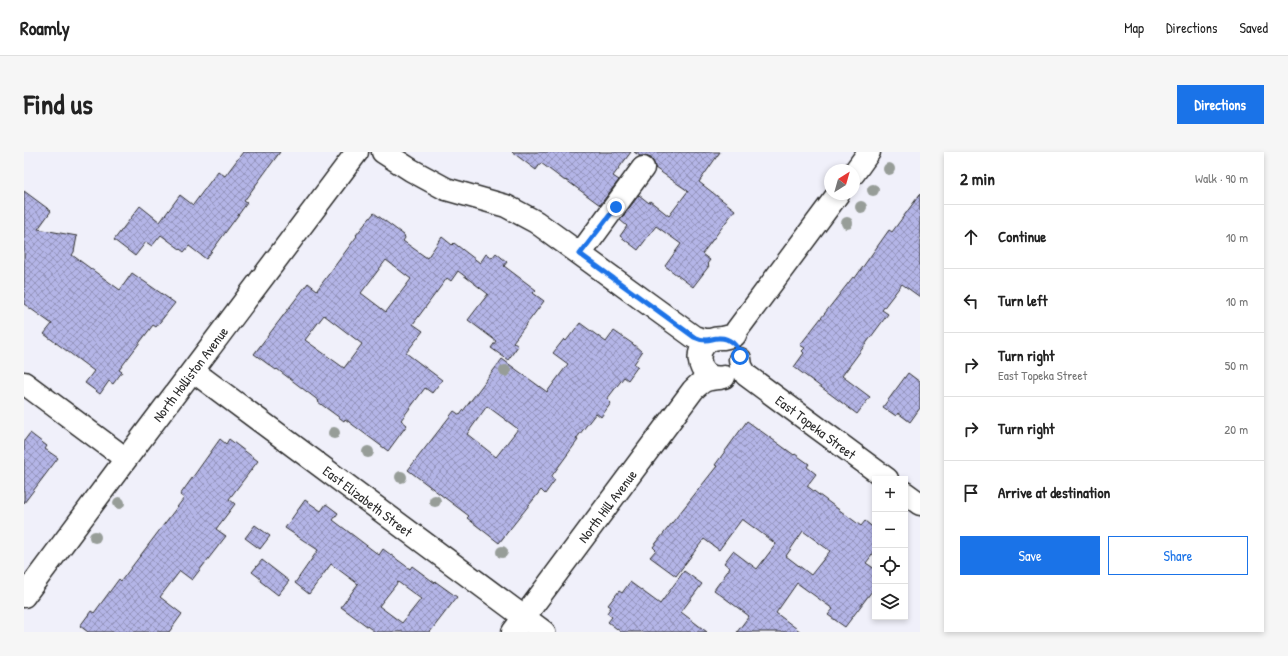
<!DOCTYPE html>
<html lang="en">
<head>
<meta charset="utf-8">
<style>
  :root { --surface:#fff; --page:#f6f6f6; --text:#222; --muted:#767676; --line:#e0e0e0; --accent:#1a73e8 }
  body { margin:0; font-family:"Patrick Hand",sans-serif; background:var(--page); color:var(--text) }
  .controls { position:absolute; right:12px; bottom:12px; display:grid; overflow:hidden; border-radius:0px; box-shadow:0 2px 6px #0003 }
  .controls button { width:36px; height:36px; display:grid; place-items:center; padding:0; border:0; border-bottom:1px solid var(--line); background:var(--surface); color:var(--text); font:20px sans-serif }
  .compass { position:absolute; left:800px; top:12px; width:36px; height:36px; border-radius:50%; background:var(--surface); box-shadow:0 2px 6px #0003; rotate:37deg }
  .stop { position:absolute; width:12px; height:12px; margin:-9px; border:3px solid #1a73e8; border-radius:50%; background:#fff }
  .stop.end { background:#1a73e8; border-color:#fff; box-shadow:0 1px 4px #0008 }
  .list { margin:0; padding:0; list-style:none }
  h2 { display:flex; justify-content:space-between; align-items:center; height:52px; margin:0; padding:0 16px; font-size:17px }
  h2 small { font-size:13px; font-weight:400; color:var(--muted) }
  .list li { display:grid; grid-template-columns:26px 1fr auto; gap:12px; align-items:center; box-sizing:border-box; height:64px; padding:0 16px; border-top:1px solid var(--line) }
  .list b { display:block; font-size:15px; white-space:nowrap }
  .list p { margin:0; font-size:13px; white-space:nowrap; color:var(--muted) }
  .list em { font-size:13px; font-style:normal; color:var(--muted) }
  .actions { display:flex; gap:8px; padding:12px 16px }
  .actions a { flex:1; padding:9px 0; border:1px solid var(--accent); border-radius:0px; text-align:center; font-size:14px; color:var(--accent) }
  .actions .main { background:var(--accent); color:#fff }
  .icon { flex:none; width:22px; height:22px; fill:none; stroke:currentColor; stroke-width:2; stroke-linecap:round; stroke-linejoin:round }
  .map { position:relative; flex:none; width:896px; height:480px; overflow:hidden; border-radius:0px }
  header { display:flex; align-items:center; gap:24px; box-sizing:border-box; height:56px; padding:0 20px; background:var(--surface); border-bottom:1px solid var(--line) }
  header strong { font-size:19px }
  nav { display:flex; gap:22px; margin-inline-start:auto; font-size:14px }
  .intro { display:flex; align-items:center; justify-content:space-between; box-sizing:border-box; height:96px; padding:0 24px }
  h1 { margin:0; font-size:28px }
  .button { padding:10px 18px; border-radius:0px; background:var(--accent); color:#fff; font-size:14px; font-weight:700 }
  main { display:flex; gap:24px; padding:0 24px }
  aside { flex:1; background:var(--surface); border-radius:0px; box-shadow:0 2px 6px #0003 }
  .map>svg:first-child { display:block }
</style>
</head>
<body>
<header>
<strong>Roamly</strong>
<nav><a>Map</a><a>Directions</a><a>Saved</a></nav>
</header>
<div class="intro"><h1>Find us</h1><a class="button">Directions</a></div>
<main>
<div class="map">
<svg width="896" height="480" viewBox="0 0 896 480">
  <defs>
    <pattern id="building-cross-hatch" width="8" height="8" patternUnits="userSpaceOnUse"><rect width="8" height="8" fill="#b4b5e7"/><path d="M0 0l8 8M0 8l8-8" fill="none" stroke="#9393bb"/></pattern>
  </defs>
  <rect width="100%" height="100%" fill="#f0f0fa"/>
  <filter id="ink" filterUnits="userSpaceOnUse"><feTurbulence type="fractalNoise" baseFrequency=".025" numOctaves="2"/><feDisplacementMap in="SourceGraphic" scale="8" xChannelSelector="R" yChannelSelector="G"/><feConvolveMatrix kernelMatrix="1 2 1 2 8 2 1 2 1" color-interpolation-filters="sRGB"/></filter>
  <g filter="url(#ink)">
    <path fill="url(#building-cross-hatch)" stroke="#2b2b2b" fill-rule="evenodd" d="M 219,0 L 256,0 L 220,49 L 223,51 L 182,107 L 165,94 L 160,100 L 137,83 L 128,94 L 122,90 L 111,104 L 90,88 L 116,54 L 136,70 L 156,43 L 169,53 L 194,19 L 201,24 Z
      M 488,0 L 607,0 L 589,24 L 595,28 L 576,53 L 542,28 L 541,29 L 517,11 L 512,18 Z
      M 610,0 L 696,0 L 675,30 L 711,58 L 678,102 L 686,108 L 683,112 L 685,114 L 669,135 L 641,114 L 657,92 L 632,74 L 614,98 L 596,84 L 603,74 L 596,68 L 615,43 L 625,51 L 626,49 L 645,64 L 664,39 L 631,16 L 630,11 L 627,6 L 621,4 L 616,4 Z
      M 0,39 L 27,59 L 14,77 L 53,84 L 50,100 L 48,103 L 96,138 L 108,121 L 151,151 L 132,175 L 129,173 L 95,218 L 98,220 L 89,232 L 85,229 L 76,242 L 61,231 L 70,219 L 20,182 L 28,172 L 0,152 Z
      M 896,42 L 896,145 L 878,132 L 858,158 L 864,162 L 818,224 L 846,245 L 833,262 L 770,215 L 780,201 L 778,199 L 781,196 L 776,193 L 829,125 L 831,126 L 865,78 L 868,80 Z
      M 350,61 L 380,83 L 381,86 L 379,89 L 403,106 L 418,85 L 428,93 L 430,91 L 456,111 L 462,102 L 468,106 L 472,101 L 483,110 L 480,114 L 512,138 L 509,141 L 520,149 L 489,190 L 494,194 L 484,208 L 467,196 L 472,189 L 444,168 L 464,142 L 434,119 L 427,129 L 423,126 L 389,172 L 399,179 L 382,201 L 418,228 L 408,241 L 401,236 L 377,268 L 383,273 L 364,299 L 321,267 L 320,269 L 294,250 L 295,249 L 253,217 L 252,218 L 230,202 L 284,131 L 293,138 L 333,84 L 332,83 ZM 362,108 L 387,127 L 362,160 L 337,141 ZM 300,163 L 338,192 L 320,216 L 281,188 Z
      M 556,171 L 582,190 L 590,179 L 609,192 L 618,200 L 610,212 L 614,214 L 604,228 L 600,225 L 583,247 L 587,251 L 577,265 L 572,261 L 552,287 L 554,288 L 527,325 L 531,328 L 521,342 L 517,338 L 475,391 L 443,366 L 445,364 L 384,318 L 430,259 L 436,263 L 478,207 L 523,240 L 544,212 L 529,201 L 540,187 L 542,189 ZM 463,254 L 494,277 L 472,305 L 443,282 Z
      M 884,221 L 896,230 L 896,256 L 886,270 L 874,261 L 872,264 L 859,255 Z
      M 723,269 L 770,303 L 771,302 L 785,312 L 783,315 L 792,322 L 783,334 L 837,374 L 841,369 L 851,377 L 851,399 L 842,411 L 851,417 L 851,435 L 821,475 L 804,463 L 809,457 L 773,431 L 752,461 L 777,480 L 713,480 L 725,464 L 690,438 L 706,416 L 700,411 L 709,399 L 733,417 L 752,392 L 718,367 L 695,398 L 680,387 L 652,424 L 626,405 L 632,398 L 629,395 L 693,314 L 691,313 ZM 779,379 L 806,399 L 787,423 L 762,404 Z
      M 6,281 L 23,294 L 21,297 L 34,306 L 0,351 L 0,289 Z
      M 196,287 L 202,292 L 205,287 L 234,309 L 205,347 L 211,352 L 192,377 L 202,384 L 168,428 L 156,419 L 136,445 L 158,462 L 145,480 L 64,480 L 56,474 L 67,459 L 70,461 L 95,427 L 97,429 L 160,346 L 156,343 Z
      M 281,348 L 297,359 L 302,352 L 314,361 L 309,368 L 355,403 L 359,397 L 386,417 L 388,414 L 411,431 L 412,430 L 433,445 L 406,480 L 351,480 L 317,455 L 334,432 L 307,412 L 285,442 L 271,431 L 294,398 L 261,376 ZM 374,430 L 397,447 L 378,471 L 355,454 Z
      M 231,373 L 246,384 L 236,397 L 221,386 Z
      M 238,408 L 265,429 L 254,443 L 236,429 L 237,427 L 228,420 Z
      M 660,419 L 678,432 L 657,460 L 683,480 L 597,480 L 584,470 L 588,465 L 583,461 L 587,455 L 584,453 L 595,439 L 598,441 L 606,430 L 636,452 Z"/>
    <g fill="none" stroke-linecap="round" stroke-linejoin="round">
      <g stroke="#2b2b2b" stroke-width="25">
        <path id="minor" d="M 359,0 L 387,18 L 422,37 L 482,54 L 512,70 L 670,185 L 680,188 L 686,188
          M 830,21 L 845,0
          M 556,102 L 619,16
          M 697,186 C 666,186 670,231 700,225
          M 699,186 L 711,183 L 713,178 L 814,42
          M 716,207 L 717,214 L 722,223 L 863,327
          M 169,219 L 520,480
          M 0,231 L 102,307
          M 881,341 L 896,352
          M 0,444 L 102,307 L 333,0
          M 489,480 L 669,238 C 679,228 682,227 695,226"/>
      </g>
      <use href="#minor" stroke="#fff" stroke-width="22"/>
    </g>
    <g fill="#979d98">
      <circle cx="865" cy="17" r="6"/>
      <circle cx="849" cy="38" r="6"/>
      <circle cx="837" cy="55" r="6"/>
      <circle cx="823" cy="71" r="6"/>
      <circle cx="481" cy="219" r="6"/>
      <circle cx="310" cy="281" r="6"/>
      <circle cx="344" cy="300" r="6"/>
      <circle cx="377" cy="325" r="6"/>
      <circle cx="411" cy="349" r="6"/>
      <circle cx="95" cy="351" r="6"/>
      <circle cx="71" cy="385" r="6"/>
      <circle cx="478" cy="400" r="6"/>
    </g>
  </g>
  <g fill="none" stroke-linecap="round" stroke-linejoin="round" filter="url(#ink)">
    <path stroke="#1a73e8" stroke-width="5" d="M 592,55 L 556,102 L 670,185 C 674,187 678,188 682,188 C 686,188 690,186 694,186 C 706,185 714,194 716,204"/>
  </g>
  <g text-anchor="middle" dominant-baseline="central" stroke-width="3" stroke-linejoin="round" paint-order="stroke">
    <g font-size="14" fill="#2b2b2b" stroke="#fff">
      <text transform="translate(166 222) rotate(-53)">North Holliston Avenue</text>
      <text transform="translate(792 275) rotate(37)">East Topeka Street</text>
      <text transform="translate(344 349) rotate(37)">East Elizabeth Street</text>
      <text transform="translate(583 354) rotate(-53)">North Hill Avenue</text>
    </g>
  </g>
</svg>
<div class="controls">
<button>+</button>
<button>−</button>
<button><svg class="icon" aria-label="locate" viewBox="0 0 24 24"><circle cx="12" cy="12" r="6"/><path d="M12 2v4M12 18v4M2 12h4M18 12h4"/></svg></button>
<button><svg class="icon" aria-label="layers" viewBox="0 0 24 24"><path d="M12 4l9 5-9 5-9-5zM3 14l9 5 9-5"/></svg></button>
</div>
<svg class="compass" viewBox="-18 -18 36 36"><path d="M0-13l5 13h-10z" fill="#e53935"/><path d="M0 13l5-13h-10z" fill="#767676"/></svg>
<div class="stop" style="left:716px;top:204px"></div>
<div class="stop end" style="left:592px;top:55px"></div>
</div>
<aside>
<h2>2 min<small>Walk · 90 m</small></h2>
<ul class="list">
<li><svg class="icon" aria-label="ahead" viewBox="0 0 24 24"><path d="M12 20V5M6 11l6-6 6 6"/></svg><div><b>Continue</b></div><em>10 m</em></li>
<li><svg class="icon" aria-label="left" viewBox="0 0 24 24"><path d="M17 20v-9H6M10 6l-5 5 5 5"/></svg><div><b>Turn left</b></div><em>10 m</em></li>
<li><svg class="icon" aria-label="right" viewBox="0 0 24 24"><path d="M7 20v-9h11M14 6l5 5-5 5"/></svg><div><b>Turn right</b><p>East Topeka Street</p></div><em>50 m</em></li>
<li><svg class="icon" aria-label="right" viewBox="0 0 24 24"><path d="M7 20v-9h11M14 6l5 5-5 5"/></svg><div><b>Turn right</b></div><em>20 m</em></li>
<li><svg class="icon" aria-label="arrive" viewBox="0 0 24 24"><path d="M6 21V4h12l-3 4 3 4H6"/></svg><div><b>Arrive at destination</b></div></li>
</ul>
<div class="actions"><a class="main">Save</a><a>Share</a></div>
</aside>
</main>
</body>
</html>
